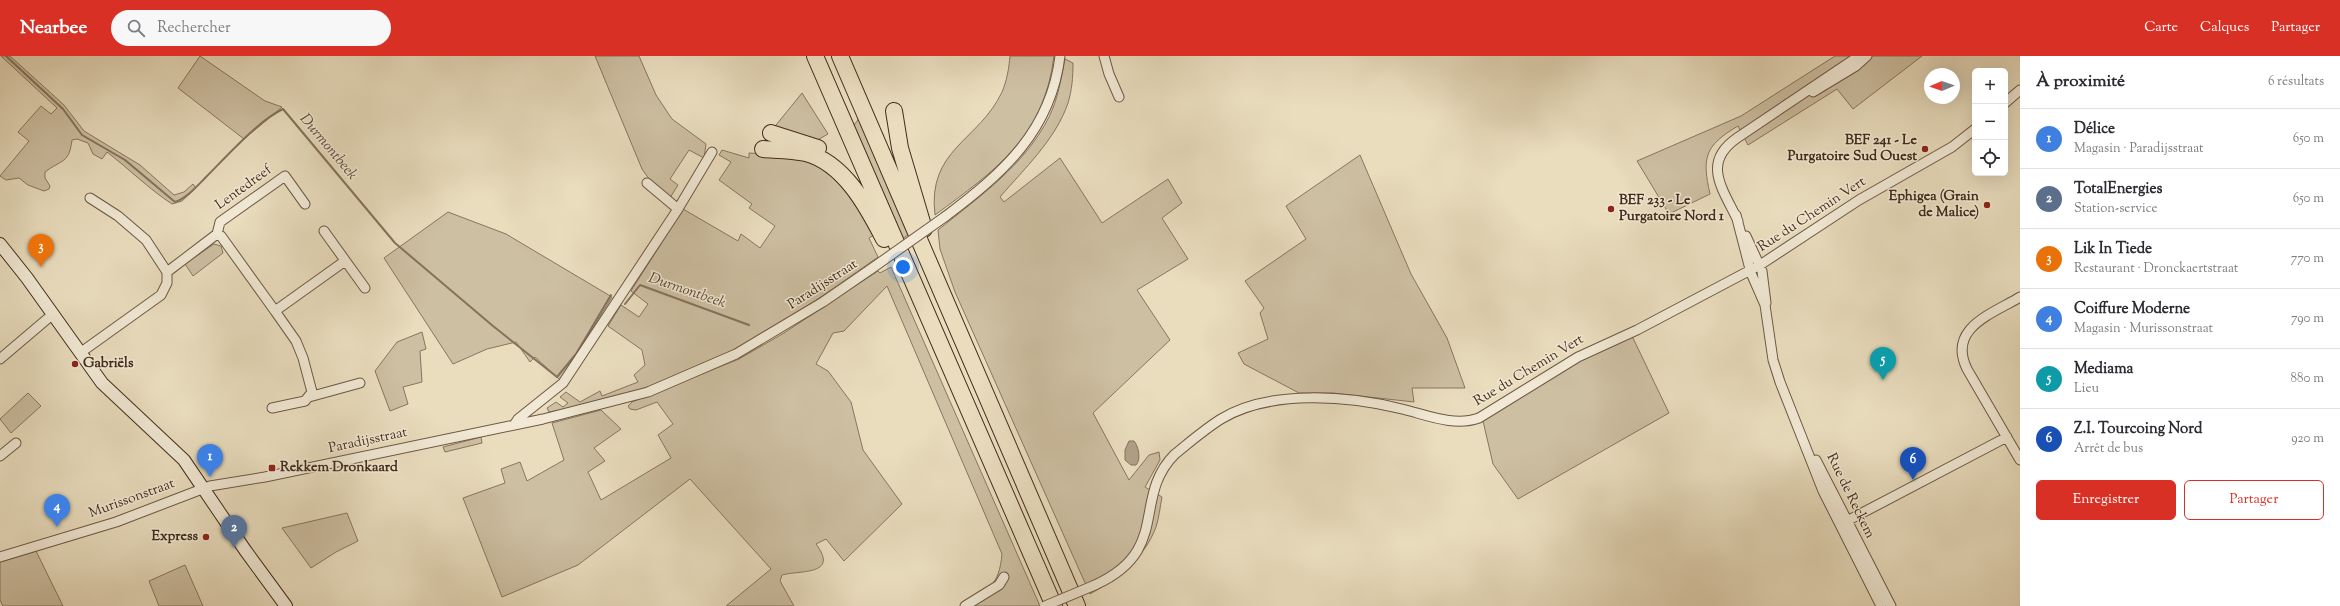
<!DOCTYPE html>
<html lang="fr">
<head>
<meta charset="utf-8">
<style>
  :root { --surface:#fff; --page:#f7f7f7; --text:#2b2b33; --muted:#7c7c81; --line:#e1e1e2; --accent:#d93025 }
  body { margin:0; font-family:"Sorts Mill Goudy",serif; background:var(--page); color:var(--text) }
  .controls { position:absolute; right:12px; top:12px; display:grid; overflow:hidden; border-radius:6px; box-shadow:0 4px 16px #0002 }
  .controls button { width:36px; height:36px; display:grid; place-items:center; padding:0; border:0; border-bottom:1px solid var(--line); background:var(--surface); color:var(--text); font:20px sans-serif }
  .compass { position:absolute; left:1924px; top:12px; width:36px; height:36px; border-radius:50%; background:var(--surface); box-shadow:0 4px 16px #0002; rotate:268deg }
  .you { position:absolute; left:903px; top:211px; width:14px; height:14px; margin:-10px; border:3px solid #fff; border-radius:50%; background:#1a73e8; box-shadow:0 0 0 6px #1a73e833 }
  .badge { display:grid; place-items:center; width:26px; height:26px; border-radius:50%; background:var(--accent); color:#fff; font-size:13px; font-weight:700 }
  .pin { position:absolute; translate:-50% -33px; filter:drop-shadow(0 1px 2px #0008) }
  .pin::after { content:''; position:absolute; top:21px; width:14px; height:12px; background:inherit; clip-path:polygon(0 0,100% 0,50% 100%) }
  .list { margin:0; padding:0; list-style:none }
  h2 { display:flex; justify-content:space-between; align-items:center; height:52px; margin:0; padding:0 16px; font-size:17px }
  h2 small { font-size:13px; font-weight:400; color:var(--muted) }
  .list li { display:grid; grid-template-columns:26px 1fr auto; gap:12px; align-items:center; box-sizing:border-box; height:60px; padding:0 16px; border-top:1px solid var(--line) }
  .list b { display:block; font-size:15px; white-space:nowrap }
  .list p { margin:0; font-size:13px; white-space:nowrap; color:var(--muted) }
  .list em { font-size:13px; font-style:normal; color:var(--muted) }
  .actions { display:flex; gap:8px; padding:12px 16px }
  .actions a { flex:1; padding:9px 0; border:1px solid var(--accent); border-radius:6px; text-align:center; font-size:14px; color:var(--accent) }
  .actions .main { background:var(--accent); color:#fff }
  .icon { flex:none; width:22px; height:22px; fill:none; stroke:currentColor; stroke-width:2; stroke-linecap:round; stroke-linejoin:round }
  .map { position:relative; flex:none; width:2020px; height:550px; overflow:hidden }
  header { display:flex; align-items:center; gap:24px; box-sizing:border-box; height:56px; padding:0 20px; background:var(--accent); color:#fff }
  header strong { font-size:19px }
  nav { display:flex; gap:22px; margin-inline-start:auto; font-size:14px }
  .search { width:280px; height:36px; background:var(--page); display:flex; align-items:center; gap:10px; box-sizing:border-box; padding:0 14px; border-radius:22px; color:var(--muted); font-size:15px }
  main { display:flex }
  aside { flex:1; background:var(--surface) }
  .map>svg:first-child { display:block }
</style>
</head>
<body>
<header>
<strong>Nearbee</strong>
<div class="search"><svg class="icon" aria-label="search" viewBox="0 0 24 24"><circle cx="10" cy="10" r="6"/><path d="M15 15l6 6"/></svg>Rechercher</div>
<nav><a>Carte</a><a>Calques</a><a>Partager</a></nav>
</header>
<main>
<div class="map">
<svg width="2020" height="550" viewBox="0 0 2020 550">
  <rect width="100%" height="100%" fill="#e9ddbe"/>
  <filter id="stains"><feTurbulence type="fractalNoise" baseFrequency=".005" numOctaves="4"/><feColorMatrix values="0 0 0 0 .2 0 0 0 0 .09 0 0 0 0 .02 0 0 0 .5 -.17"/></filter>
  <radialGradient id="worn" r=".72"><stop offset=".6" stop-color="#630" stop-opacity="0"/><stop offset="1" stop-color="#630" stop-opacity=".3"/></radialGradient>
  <path fill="#cdbfa2" stroke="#88765e" d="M 1,0 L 10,0 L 64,49 L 84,75 L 140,109 L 174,139 L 184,136 L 193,128 L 196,132 L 182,145 L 172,148 C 149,133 129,113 107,96 L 102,103 L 93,98 L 88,87 L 77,83 L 72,84 C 69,108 62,103 45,116 L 45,122 L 50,130 L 49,133 L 44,135 L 28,129 L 19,122 L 6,124 L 0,120 L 29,85 L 18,76 L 41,50 L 51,58 L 57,52 Z
    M 200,0 L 265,45 L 282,51 L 244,83 L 178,32 Z
    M 595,0 L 639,0 L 656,39 L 672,63 L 706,88 L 704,102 L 689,94 L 670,123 L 678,129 L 670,142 L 649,123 L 642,113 Z
    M 1010,0 L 1054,0 C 1044,81 996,114 935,159 C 927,93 979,85 1002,36 C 1007,24 1009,12 1010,0 Z
    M 1835,0 L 1922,0 L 1853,53 L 1837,33 L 1748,89 L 1738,70 C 1704,90 1702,102 1710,138 L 1669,158 L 1637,105 L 1741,60 Z
    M 1065,3 L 1073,7 C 1073,21 1072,34 1068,47 C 1056,83 1024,113 1000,141 L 1004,146 L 1060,102 L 1102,167 L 1168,123 L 1182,147 L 1162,162 L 1188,203 L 1137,234 L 1170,284 L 1093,357 L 1129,424 L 1149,399 L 1159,396 L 1160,404 L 1145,431 L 1162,441 C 1160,451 1159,462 1156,471 C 1144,503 1118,522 1090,538 L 955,236 L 940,193 L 938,174 C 979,141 1025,109 1049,61 C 1058,43 1061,23 1065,3 Z
    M 802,37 L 828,78 L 814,86 L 772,74 Z
    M 860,61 L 909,178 L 901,184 L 852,72 Z
    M 722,94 L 749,102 L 749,97 L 802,100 L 836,119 L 860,154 L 874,179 L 869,182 L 878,201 C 824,239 770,278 711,306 C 661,329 603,347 549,356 L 547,352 L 556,346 L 563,351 L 568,347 L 560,341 L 566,336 L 580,346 L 600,335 L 602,340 L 638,326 L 634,319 L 645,309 L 642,294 L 608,270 L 621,249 L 639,261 L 648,248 L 631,235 L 683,153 L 738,185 L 741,178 L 760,192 L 775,170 L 749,152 L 752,148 L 719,124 L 731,106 L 719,99 Z
    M 1360,99 L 1411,218 L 1447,282 L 1465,332 L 1412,332 L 1414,346 L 1333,337 L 1299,337 L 1244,308 L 1238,297 L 1268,283 L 1260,257 L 1264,252 L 1245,225 L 1306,183 L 1286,150 Z
    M 448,156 L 506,178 L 612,241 L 560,324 L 535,301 L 530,306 L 516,286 L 487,293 L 453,308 L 384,202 Z
    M 214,188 L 221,190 L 223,197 L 193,220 L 185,208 Z
    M 891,211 L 1040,550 L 964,550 C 989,532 999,530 1002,498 L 887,230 L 844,275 L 833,277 L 816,308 L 828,315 L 851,346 L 863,394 L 902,448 L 844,505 L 826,483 L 816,488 C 840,520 799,514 782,519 L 780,525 L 794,550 L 726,550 L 771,513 L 690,423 L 578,509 L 502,541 L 463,442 L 505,427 L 501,413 L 520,406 L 527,425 L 564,404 L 552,367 L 601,354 L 621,373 L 594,392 L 605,405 L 588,416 L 601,444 L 671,402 L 658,379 L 673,368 L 657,346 L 636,354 L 630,353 L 628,350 L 632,346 L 739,303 L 784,277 L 878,215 L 880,217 Z
    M 422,276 L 426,293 L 420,295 L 422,326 L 403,331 L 408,348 L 390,355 L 375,315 L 397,286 Z
    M 1632,280 L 1669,357 L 1518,443 L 1493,408 L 1483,365 L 1592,297 Z
    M 28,337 L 41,350 L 11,377 L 0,363 Z
    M 481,381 L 482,387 L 445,396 L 443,391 Z
    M 347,457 L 358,485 L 336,496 L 311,512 L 282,472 Z
    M 36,495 L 63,550 L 3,550 L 0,544 L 0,506 Z
    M 185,509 L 203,550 L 159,550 L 149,525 Z"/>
  <path fill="#b1a187" stroke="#85725c" d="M 1129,385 L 1134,385 C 1139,391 1141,404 1136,409 L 1131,409 L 1125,404 L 1125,394 Z"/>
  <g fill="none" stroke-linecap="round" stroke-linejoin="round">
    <path stroke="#85725c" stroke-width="2" d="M 6,0 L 63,53 L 82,79 L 125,104 L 175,146 C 187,142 197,130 206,121 C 225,102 259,64 283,53 L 395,187 L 493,270 L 557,321 L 576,298 L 611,239
      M 625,248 L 640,229 L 749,269"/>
    <g stroke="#6d5844" stroke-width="11">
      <path id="street" d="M 1104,0 L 1109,18 L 1119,41
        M 1813,36 L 1856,10 L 1867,0
        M 2005,47 L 2020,34
        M 647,127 L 678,153
        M 1736,159 L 1751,217 L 1765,249 L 1773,304 L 1780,326 L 1823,435 L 1881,550
        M 946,160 C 1003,117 1051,75 1060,0
        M 1738,165 C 1723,133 1701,107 1737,82 L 1859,0
        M 324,175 L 365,232
        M 217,178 L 221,180 L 275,255 L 345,205
        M 1746,180 L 1762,215 L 1766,247
        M 167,216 L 217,178 L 220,166 L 285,120 L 305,148
        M 2020,241 C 1992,258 1947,272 1967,313 L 2020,404
        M 80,297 L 161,239 L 167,227 L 167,216 L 146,184 L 118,160 L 90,142
        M 0,303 L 53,258
        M 309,341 L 360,327
        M 272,352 L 305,345 L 312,336 L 303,302 L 296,285 L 275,255
        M 514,369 L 518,363 L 563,327 L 678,153 L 712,96
        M 0,400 L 16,387
        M 1816,404 L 1891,550
        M 1843,467 L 2007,381
        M 0,501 L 116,466 L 210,430 L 265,421 L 543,363 L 648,336 L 736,298 L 823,246 L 871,213
        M 1095,529 C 1172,494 1131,442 1175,398 C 1190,386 1205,373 1221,363 C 1270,333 1349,340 1402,353 C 1427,359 1454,371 1479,362 L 1578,301 L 1637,274 L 1760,209 L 1859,144 L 1952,91 L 1975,73
        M 965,550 L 999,529 L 1004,521"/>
    </g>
    <g stroke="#442c1b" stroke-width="14">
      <path id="secondary" d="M 0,188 L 27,222 L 102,327 L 184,404 L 245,494 L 286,550"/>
    </g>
    <g stroke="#442c1b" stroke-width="18">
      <path id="highway" d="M 815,0 L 1054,550
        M 840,0 L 1077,550
        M 894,55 L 900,92 L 924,173
        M 771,77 L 818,92
        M 763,93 C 777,94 792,94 806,97 C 844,107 867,150 884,183"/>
    </g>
    <use href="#street" stroke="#f1e9d5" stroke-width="9"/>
    <use href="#secondary" stroke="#f1e9d5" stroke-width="12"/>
    <use href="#highway" stroke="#e9ddbe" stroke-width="16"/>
    <g stroke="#6d5844" stroke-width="11" stroke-linecap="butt">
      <path id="street-bridge" d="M 871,213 L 946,160
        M 1045,550 L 1095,529"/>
    </g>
    <use href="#street-bridge" stroke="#f1e9d5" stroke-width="9"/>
  </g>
  <g fill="#8f2418" stroke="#f1e9d5" stroke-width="1.5">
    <circle cx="1925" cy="93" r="4"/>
    <circle cx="1987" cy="149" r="4"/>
    <circle cx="1611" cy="153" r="4"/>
    <circle cx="75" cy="308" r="4"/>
    <rect x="268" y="408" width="8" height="8" rx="2"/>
    <circle cx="206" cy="481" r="4"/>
  </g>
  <g text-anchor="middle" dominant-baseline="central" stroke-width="3" stroke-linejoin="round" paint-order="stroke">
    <g font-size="14" font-weight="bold" fill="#442c1b" stroke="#f1e9d5" text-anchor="end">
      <text x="1917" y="85">BEF 241 - Le<tspan x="1917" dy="16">Purgatoire Sud Ouest</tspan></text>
      <text x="1979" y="141">Ephigea (Grain<tspan x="1979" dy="16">de Malice)</tspan></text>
      <text x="1619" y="145" text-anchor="start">BEF 233 - Le<tspan x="1619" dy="16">Purgatoire Nord 1</tspan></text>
      <text x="83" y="308" text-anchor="start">Gabriëls</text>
      <text x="280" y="412" text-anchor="start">Rekkem Dronkaard</text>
      <text x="198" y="481">Express</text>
    </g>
    <g font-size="14" fill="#442c1b" stroke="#f1e9d5">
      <text transform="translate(244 132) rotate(-36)">Lentedreef</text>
      <text transform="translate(1812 159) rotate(-33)">Rue du Chemin Vert</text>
      <text transform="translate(823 229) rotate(-33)">Paradijsstraat</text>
      <text transform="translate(1529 315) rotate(-31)">Rue du Chemin Vert</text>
      <text transform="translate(368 385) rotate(-12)">Paradijsstraat</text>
      <text transform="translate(1850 440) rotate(64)">Rue de Reckem</text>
      <text transform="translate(132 443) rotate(-20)">Murissonstraat</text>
    </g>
    <g font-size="15" font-style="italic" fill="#5f4936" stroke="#f1e9d5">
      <text transform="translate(328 91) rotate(50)">Durmontbeek</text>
      <text transform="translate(687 235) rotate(19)">Durmontbeek</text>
    </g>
  </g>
  <rect width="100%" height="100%" filter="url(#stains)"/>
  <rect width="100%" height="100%" fill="url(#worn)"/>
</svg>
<div class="controls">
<button>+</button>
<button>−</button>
<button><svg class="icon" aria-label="locate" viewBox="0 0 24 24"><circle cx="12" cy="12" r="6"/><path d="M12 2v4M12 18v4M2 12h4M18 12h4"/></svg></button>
</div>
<svg class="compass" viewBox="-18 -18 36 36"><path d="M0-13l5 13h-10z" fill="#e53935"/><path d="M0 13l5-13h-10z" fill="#7c7c81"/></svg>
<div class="you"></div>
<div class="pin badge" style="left:210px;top:421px;background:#3f7fe0">1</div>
<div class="pin badge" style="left:234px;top:492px;background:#5c6f8a">2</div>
<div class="pin badge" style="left:41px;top:211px;background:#e8710a">3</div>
<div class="pin badge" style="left:57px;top:471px;background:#3f7fe0">4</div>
<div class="pin badge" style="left:1883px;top:324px;background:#0f9aa8">5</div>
<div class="pin badge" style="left:1913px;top:424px;background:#1a4fb4">6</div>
</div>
<aside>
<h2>À proximité<small>6 résultats</small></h2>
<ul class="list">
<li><span class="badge" style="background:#3f7fe0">1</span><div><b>Délice</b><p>Magasin · Paradijsstraat</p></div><em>650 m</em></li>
<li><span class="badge" style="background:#5c6f8a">2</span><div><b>TotalEnergies</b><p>Station-service</p></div><em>650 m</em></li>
<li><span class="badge" style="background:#e8710a">3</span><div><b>Lik In Tiede</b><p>Restaurant · Dronckaertstraat</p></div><em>770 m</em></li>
<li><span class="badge" style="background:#3f7fe0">4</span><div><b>Coiffure Moderne</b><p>Magasin · Murissonstraat</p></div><em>790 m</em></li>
<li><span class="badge" style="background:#0f9aa8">5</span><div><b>Mediama</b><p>Lieu</p></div><em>880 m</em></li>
<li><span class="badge" style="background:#1a4fb4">6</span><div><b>Z.I. Tourcoing Nord</b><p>Arrêt de bus</p></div><em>920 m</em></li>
</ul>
<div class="actions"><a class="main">Enregistrer</a><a>Partager</a></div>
</aside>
</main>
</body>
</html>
